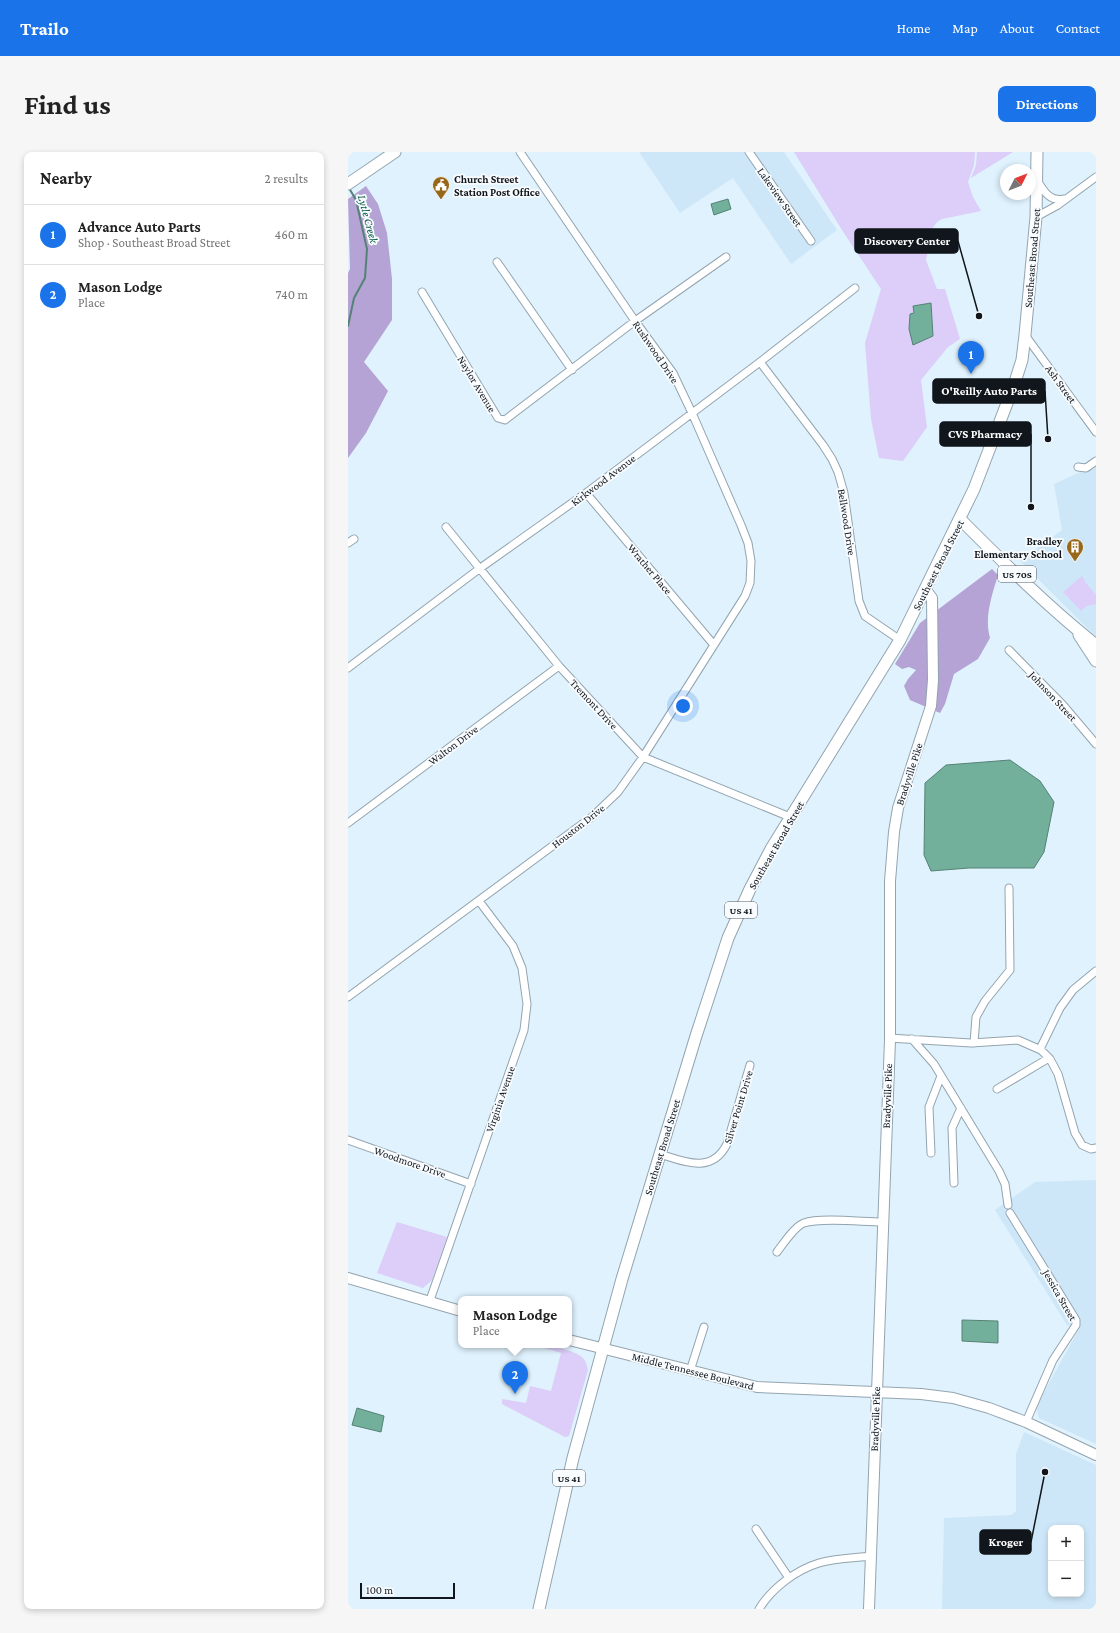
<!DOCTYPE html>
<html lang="en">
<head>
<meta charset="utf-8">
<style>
  :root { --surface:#fff; --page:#f6f6f6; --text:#222; --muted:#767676; --line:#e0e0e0; --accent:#1a73e8 }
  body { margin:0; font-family:"Crimson Pro",serif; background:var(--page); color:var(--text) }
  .controls { position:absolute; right:12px; bottom:12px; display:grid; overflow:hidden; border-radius:8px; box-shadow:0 2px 6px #0003 }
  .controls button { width:36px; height:36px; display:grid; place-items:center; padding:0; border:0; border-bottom:1px solid var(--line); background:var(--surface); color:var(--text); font:20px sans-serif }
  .compass { position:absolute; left:652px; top:12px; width:36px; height:36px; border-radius:50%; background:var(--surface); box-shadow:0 2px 6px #0003; rotate:48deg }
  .scale { position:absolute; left:12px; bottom:10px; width:95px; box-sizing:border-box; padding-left:4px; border:2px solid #10161b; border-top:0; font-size:11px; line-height:14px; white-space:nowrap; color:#10161b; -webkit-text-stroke:3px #f9fcff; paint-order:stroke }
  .you { position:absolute; left:335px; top:554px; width:14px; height:14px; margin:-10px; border:3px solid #fff; border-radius:50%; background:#1a73e8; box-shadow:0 0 0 6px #1a73e833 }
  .badge { display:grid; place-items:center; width:26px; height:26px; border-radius:50%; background:var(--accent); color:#fff; font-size:13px; font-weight:700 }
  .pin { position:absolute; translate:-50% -33px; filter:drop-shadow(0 1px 2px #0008) }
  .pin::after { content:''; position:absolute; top:21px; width:14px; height:12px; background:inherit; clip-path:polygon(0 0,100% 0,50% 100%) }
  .popup { position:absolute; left:110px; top:1144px; width:114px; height:52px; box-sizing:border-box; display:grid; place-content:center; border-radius:8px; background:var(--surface); filter:drop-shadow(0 1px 3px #0005); font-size:13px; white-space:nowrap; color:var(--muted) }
  .popup b { font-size:15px; color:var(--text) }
  .popup::after { content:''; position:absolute; left:50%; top:100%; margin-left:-8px; border:8px solid transparent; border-top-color:var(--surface) }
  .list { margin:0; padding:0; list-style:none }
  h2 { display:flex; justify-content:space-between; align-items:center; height:52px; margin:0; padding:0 16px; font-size:17px }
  h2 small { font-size:13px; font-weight:400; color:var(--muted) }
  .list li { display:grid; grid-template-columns:26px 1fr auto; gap:12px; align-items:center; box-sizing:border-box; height:60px; padding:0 16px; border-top:1px solid var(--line) }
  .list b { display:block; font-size:15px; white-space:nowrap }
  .list p { margin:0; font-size:13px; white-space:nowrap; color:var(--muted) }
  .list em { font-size:13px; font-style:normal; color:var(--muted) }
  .map { position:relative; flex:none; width:748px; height:1457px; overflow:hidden; border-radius:8px }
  header { display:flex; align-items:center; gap:24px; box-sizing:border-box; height:56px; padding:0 20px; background:var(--accent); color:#fff }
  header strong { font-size:19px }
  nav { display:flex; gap:22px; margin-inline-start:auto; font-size:14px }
  .intro { display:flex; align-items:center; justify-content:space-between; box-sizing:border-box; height:96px; padding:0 24px }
  h1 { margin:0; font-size:28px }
  .button { padding:10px 18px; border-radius:8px; background:var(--accent); color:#fff; font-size:14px; font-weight:700 }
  main { display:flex; gap:24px; padding:0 24px }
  aside { flex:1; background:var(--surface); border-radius:8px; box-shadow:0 2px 6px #0003 }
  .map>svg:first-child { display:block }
</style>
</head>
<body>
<header>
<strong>Trailo</strong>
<nav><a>Home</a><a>Map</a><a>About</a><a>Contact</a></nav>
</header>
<div class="intro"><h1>Find us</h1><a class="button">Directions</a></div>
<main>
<aside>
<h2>Nearby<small>2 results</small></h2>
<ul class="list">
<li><span class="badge">1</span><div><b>Advance Auto Parts</b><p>Shop · Southeast Broad Street</p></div><em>460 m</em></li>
<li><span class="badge">2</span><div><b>Mason Lodge</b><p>Place</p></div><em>740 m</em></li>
</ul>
</aside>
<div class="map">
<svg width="748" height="1457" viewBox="0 0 748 1457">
  <rect width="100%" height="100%" fill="#dff2fd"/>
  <path fill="#cee7f8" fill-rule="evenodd" d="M 291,0 L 436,0 L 489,78 L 443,112 L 385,26 L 332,61 Z
    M 748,313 L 748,485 L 672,409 L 714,378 L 706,332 Z
    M 748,1028 L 748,1292 L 691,1266 L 689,1258 L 689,1253 L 731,1177 L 719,1173 L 647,1058 L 687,1030 Z
    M 676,1280 L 748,1313 L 748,1457 L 594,1457 L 596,1366 L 663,1363 L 668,1359 L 668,1302 ZM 703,1376 L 733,1376 L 733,1442 L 703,1442 Z"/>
  <path fill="#dccdf9" d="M 446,0 L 627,0 L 626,13 L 620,30 L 625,45 L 633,59 L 594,67 L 589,70 L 584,77 L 578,108 L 589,137 L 597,137 L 612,187 L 600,195 L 573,228 L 579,275 L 555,309 L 531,306 L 523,267 L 517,191 L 533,137 L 494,78 Z
    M 629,0 L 665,0 L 623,26 L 628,13 Z
    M 734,424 L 737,429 L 737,430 L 748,443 L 748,452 L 739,454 L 733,459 L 715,440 Z
    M 49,1070 L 99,1085 L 84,1128 L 75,1136 L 29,1121 Z
    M 186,1193 C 198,1193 226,1197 235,1206 C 238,1209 239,1214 240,1218 L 221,1284 L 217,1285 L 154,1252 L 154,1247 L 178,1251 L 182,1234 L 203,1239 L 213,1201 Z"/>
  <path fill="#b4a3d4" d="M 18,34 L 30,52 L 39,81 L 44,127 L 44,168 L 16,210 L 40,239 L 18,281 L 0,306 L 0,121 L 2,117 L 0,47 Z
    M 644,417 L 650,423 C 644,443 636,465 642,486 L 630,507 L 606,522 L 597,552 L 592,561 L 562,548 L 556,534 L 560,527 L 568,518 L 561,515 L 554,517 L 547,512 L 572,471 Z"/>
  <path fill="#72b09b" stroke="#558275" d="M 380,47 L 383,57 L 366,63 L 363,52 Z
    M 583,151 L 585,184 L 565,193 L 561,177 L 562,162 L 566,161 L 565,154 Z
    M 662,608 L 692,629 L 706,650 L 696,700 L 686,716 L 621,716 L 583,719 L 576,703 L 577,631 L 598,613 Z
    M 614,1168 L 650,1169 L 650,1191 L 614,1189 Z
    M 9,1256 L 36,1264 L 33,1280 L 4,1273 Z"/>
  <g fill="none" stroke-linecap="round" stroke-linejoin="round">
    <path stroke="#558275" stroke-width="2" d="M 0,174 L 6,146 L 17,126 L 19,97 L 8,48 L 1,36"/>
    <g stroke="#93a4af" stroke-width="9">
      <path id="minor" d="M 401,0 L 463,89
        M 689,28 C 696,40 702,50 717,47
        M 688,65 L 710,53 L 748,25
        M 149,110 L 224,218
        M 74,140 L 150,266 L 157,268 L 287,169 L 378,105
        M 677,183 L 748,280
        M 412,210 L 475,293 L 484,307 L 490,320 L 496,341 L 511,449 L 517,464 L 552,488
        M 730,315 L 738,316 L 748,309
        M 238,341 L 366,493
        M 98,375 L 211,514 L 295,605 L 442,665
        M 0,391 L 6,387
        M 661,498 L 715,553 L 748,592
        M 0,516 L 131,417 L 238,341 L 412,210 L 507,136
        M 0,671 L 211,514
        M 0,845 L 245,664 L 270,640 L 295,605 L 397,444 L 402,431 L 403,409 L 400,391 L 393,373 L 344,261 L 325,221 L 287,169 L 172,0
        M 541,886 L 623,891 L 670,888 L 693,898 L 702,907 L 710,922 L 727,981 L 734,993 L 743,997 L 748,996
        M 564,887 L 586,912 L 651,1019 L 657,1032 L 660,1053
        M 626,891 L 628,865 L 637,849 L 662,818 L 661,736
        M 692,897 L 712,856 L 725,838 L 748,819
        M 649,937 L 701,906
        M 0,988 L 123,1032
        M 583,1001 L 581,955 L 593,924
        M 312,1002 C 337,1010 364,1022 379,992 L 402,913
        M 606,1031 L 604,976 L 613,956
        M 662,1061 L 728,1168 L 728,1173 L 705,1208 L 678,1270
        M 429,1100 C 435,1092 447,1074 456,1071 C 473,1065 515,1070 534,1070
        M 81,1151 L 176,878 L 179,852 L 174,816 L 165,794 L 131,749
        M 342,1219 L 356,1175
        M 408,1377 L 441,1426
        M 411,1457 C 424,1436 448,1418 471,1411 C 487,1406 506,1406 523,1404"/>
    </g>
    <g stroke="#93a4af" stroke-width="12">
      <path id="secondary" d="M 0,1126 L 113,1159
        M 221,1188 L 409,1235 L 573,1242 L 605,1246 L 641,1256 L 678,1270 L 748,1303
        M 521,1457 L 542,888 L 542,729 L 546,680 L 550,656 L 583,554 L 585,528 L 584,446 L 578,438"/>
    </g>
    <g stroke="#93a4af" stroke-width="13">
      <path id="primary" d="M 0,32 L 47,0
        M 612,367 C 656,411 700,455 748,493
        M 731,483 L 748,509
        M 191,1457 L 225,1306 L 274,1127 L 348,884 L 380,786 L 402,737 L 423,697 L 552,488 L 626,337 L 666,233 L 674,208 L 677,183 L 688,65 L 689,0"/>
    </g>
    <use href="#minor" stroke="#fff" stroke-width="7"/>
    <use href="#secondary" stroke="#fff" stroke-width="10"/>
    <use href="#primary" stroke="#fff" stroke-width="11"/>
  </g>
  <defs>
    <g id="civic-pin" transform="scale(0.9)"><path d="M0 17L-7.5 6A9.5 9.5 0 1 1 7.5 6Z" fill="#98681a" stroke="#f9fcff"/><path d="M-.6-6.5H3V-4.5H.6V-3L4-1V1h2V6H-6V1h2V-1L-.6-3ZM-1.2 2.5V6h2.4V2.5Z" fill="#fff"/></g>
    <g id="building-pin" transform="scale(0.9)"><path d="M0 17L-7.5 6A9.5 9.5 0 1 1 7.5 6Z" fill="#98681a" stroke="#f9fcff"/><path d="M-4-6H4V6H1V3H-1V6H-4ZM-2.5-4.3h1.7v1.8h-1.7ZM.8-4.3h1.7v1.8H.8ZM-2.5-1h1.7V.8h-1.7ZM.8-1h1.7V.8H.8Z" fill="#fff"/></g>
  </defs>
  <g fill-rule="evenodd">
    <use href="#civic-pin" x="93" y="33"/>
    <use href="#building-pin" x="727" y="395"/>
  </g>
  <g text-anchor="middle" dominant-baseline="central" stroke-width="3.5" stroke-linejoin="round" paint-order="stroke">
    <g fill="#f9fcff" stroke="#565b5f" stroke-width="1">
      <rect x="650" y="414" width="38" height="16" rx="3"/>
      <rect x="377" y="750" width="32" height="16" rx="3"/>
      <rect x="205" y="1318" width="32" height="16" rx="3"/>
    </g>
    <g font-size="10" font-weight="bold" fill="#10161b">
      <text x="669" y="422">US 70S</text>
      <text x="393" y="758">US 41</text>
      <text x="221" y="1326">US 41</text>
    </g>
    <g font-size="11" font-weight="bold" fill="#10161b" stroke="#f9fcff" text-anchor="start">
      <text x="106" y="27">Church Street<tspan x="106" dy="13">Station Post Office</tspan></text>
      <text x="714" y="389" text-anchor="end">Bradley<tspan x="714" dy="13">Elementary School</tspan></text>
    </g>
    <g font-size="11" fill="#10161b" stroke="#f9fcff">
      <text transform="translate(432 45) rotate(55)">Lakeview Street</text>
      <text transform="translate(684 106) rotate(-85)">Southeast Broad Street</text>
      <text transform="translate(308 200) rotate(56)">Rushwood Drive</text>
      <text transform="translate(129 232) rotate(59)">Naylor Avenue</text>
      <text transform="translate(713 232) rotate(54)">Ash Street</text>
      <text transform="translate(255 328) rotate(-37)">Kirkwood Avenue</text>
      <text transform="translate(499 370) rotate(81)">Bellwood Drive</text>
      <text transform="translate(590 413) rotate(-63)">Southeast Broad Street</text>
      <text transform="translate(302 417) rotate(50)">Wrather Place</text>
      <text transform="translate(705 544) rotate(47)">Johnson Street</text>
      <text transform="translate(246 552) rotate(47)">Tremont Drive</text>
      <text transform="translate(105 593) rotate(-37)">Walton Drive</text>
      <text transform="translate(561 622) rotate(-72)">Bradyville Pike</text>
      <text transform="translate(230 674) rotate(-38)">Houston Drive</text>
      <text transform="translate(428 693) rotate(-60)">Southeast Broad Street</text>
      <text transform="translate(539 944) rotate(-88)">Bradyville Pike</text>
      <text transform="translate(152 947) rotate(-71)">Virginia Avenue</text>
      <text transform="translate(390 955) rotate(-73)">Silver Point Drive</text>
      <text transform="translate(314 995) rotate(-73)">Southeast Broad Street</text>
      <text transform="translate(62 1010) rotate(19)">Woodmore Drive</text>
      <text transform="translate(712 1143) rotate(60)">Jessica Street</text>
      <text transform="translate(345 1219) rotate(14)">Middle Tennessee Boulevard</text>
      <text transform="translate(527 1267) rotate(-88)">Bradyville Pike</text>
    </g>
    <g font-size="12" font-style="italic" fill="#0e604c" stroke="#f9fcff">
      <text transform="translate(20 67) rotate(75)">Lytle Creek</text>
    </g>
  </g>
  <path fill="none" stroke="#10161b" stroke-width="1.5" d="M631 164L610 89M700 287L697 239M683 355L683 282M697 1320L683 1390"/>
  <g fill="#10161b" stroke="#f9fcff" stroke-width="1.5">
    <circle cx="631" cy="164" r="4"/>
    <circle cx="700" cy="287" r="4"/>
    <circle cx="683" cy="355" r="4"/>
    <circle cx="697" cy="1320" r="4"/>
  </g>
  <g fill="#10161b" stroke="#10161b" stroke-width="1.5">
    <rect x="507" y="77" width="103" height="24" rx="4"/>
    <rect x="585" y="227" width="112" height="24" rx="4"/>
    <rect x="592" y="270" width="91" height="24" rx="4"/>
    <rect x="632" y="1378" width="51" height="24" rx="4"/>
  </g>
  <g font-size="12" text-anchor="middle" font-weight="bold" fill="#fff">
    <text x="559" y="93">Discovery Center</text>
    <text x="641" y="243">O'Reilly Auto Parts</text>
    <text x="637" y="286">CVS Pharmacy</text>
    <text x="658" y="1394">Kroger</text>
  </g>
</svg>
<div class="controls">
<button>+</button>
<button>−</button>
</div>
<svg class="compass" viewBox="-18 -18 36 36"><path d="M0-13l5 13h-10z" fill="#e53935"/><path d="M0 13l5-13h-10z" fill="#767676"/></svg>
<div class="scale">100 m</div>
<div class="you"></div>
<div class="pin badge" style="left:623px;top:222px">1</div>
<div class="pin badge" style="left:167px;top:1242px">2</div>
<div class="popup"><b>Mason Lodge</b>Place</div>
</div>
</main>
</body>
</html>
